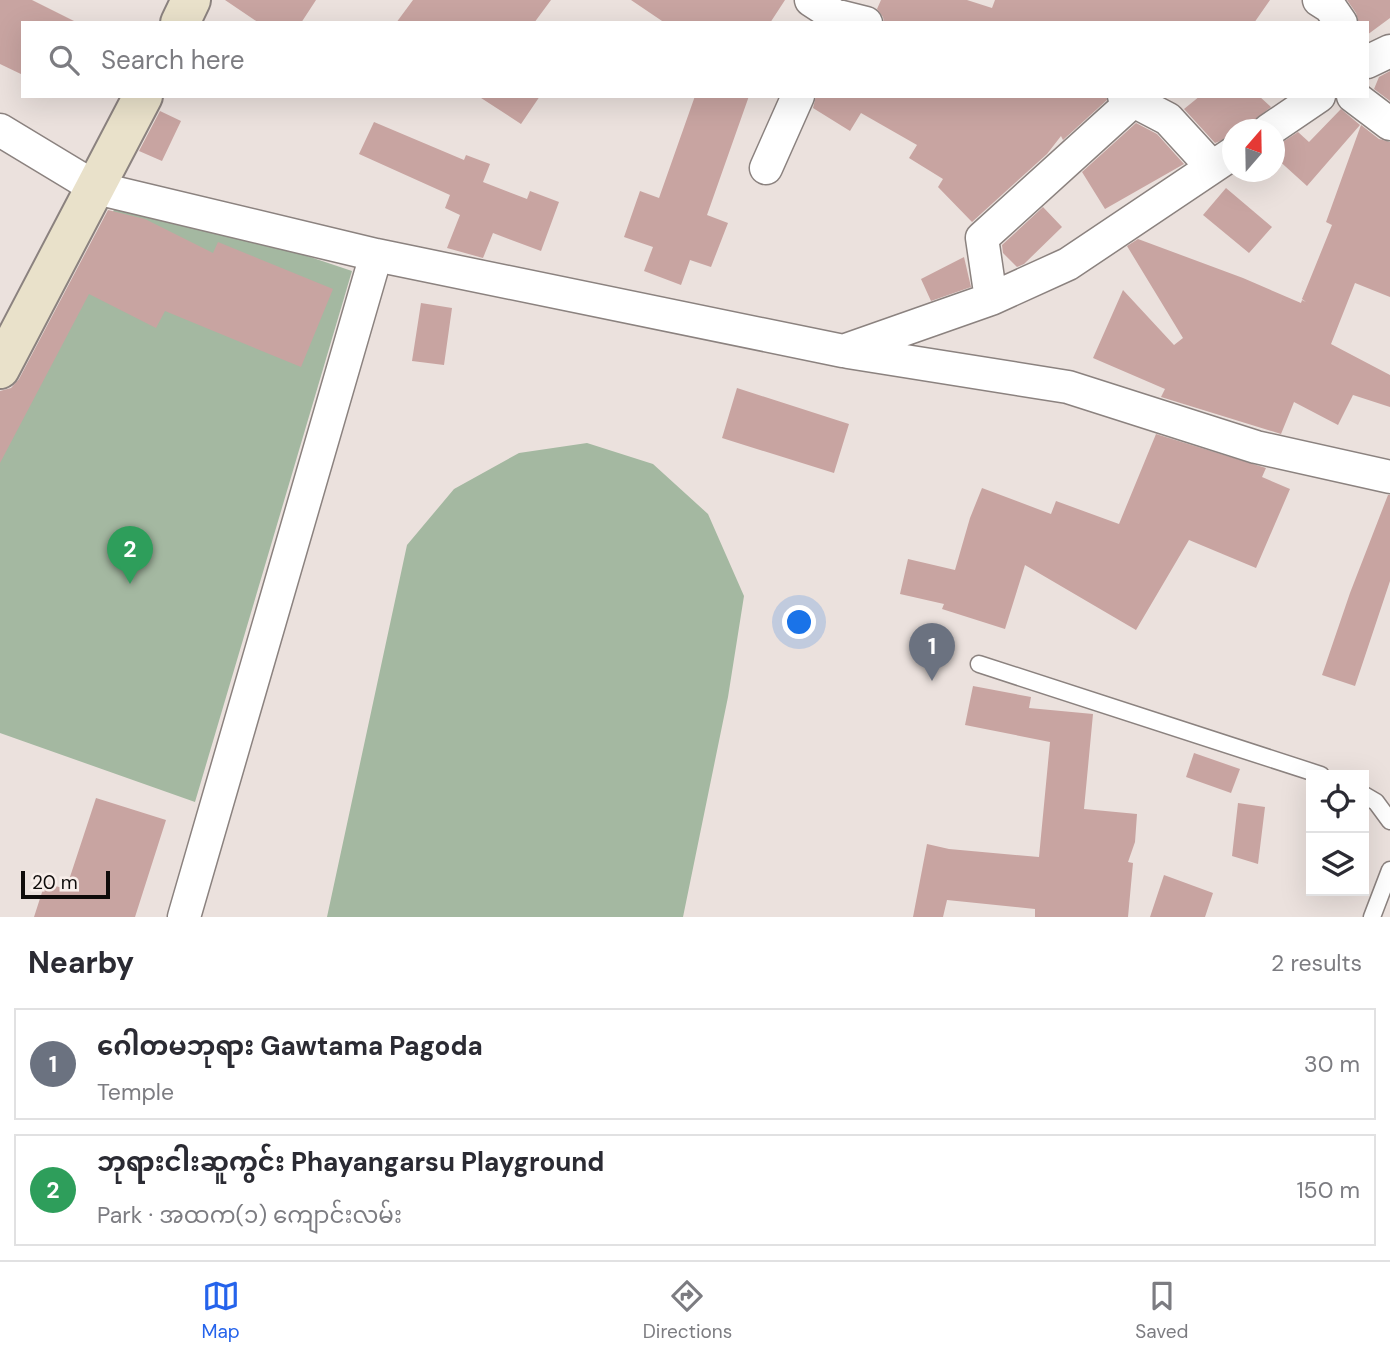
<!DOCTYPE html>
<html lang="en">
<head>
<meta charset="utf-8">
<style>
  :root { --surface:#fff; --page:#f7f7f7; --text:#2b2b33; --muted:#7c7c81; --line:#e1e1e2; --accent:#2563eb }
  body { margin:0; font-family:"DM Sans","Noto Sans Myanmar",sans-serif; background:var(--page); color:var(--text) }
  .controls { position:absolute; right:21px; bottom:21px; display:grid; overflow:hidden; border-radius:0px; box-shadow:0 7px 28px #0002 }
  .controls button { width:63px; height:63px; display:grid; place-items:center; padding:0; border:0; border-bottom:2px solid var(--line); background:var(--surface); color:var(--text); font:35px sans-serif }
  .compass { position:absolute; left:1222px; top:119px; width:63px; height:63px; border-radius:50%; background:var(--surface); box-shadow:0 7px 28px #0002; rotate:20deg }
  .scale { position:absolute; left:21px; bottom:18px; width:89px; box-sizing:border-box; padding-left:7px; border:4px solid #0f0c0b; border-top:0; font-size:19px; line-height:24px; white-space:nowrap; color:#0f0c0b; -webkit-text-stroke:5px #f8eeea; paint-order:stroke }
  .you { position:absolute; left:800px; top:623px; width:24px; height:24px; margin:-18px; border:5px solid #fff; border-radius:50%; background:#1a73e8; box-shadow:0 0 0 10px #1a73e833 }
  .badge { display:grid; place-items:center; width:46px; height:46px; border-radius:50%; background:var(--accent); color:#fff; font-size:23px; font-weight:700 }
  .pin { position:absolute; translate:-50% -58px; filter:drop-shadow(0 2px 4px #0008) }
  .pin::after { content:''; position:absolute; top:37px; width:24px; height:21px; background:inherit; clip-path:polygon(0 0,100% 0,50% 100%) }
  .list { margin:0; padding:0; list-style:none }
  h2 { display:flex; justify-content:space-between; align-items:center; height:91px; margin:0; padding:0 28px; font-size:30px }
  h2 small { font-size:23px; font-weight:400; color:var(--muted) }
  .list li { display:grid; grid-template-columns:46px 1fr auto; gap:21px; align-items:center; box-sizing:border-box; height:112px; margin:0 14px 14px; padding:0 14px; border:2px solid var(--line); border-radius:0px }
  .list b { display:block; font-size:26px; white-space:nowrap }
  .list p { margin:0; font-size:23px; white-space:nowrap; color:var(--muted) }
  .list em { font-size:23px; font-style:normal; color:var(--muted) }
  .icon { flex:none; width:38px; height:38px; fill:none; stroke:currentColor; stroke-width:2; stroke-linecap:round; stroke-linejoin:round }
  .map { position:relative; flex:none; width:1390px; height:917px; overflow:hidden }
  .search { position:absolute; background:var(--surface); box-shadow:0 7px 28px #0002; left:21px; right:21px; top:21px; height:77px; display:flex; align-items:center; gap:18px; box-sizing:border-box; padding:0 24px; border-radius:0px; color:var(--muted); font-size:26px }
  .sheet { height:343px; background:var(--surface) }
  nav { display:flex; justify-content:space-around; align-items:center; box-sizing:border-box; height:98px; border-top:2px solid var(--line); background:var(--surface); font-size:19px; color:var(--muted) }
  nav a { display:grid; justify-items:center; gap:4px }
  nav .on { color:var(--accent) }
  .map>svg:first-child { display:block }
</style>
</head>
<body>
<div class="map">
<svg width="1390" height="917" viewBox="0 0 1390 917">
  <rect width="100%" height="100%" fill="#ebe1dd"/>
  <path fill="#a4b8a1" d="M 122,194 L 352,271 L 195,802 L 0,733 L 0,434 Z
    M 587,443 L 653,464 L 708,514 L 744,596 L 728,697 L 683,917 L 327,917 L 407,545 L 454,489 L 519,453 Z"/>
  <path fill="#c8a4a1" d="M 0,0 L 32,0 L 78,23 L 23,23 L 23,75 L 0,64 Z
    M 225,0 L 316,0 L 301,23 L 259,23 Z
    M 413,0 L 551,0 L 534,23 L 396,23 Z
    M 631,0 L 785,0 L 770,23 L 665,23 Z
    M 881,0 L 967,0 L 992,8 L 995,0 L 1270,0 L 1254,23 L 884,23 L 883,17 L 877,9 Z
    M 1347,0 L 1390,0 L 1390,18 L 1367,35 L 1367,23 L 1359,23 L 1356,13 Z
    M 1390,71 L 1390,101 L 1374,89 L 1379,77 Z
    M 478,96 L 540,96 L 521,124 Z
    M 695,96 L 749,96 L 707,215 L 728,223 L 711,267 L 690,260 L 681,285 L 644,271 L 653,247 L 624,237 L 640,191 L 659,198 Z
    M 816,96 L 1106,96 L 1107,100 L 1063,140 L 1061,136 L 1047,154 L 972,222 L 938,187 L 943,179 L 909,158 L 917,145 L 861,113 L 850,131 L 813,108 Z
    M 1200,96 L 1259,96 L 1271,107 L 1253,121 L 1251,130 L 1247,126 L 1243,130 L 1233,130 L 1233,136 L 1215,143 L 1184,109 Z
    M 1341,109 L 1360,125 L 1307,186 L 1275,157 L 1275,147 L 1298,132 L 1309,142 Z
    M 160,111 L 181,121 L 162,161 L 139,151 Z
    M 374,122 L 464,160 L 466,155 L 490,164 L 483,182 L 527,199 L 530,191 L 559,202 L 541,251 L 493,233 L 483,258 L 447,248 L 460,215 L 445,208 L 450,195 L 359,154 Z
    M 1136,123 L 1157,134 L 1184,164 L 1105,209 L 1082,172 Z
    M 1361,125 L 1379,139 L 1390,142 L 1390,297 L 1355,283 L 1331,344 L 1390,375 L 1390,407 L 1353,395 L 1338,425 L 1294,402 L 1281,434 L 1161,397 L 1165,389 L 1093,358 L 1123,290 L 1174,345 L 1183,338 L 1127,246 L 1138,239 L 1243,278 L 1301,303 L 1302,300 L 1306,302 L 1302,299 L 1332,225 L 1326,222 Z
    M 1226,188 L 1272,227 L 1249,253 L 1203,215 Z
    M 1043,207 L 1062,227 L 1024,264 L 1017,267 L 1003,253 L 1002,245 Z
    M 108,210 L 145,219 L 213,253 L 218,242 L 333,289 L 301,367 L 165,311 L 156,328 L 89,294 L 0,463 L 0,391 L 11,388 L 19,379 Z
    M 964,257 L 971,287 L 931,301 L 921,279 Z
    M 421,303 L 452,308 L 444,365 L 412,361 Z
    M 737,388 L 849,424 L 834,473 L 722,438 Z
    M 1156,434 L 1266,468 L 1262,477 L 1290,489 L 1256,568 L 1189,540 L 1136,630 L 1025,565 L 1005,629 L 942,609 L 944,604 L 900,594 L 908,559 L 955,570 L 970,518 L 982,488 L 1051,514 L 1056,501 L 1119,524 Z
    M 1388,495 L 1390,495 L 1390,581 L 1355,686 L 1322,675 L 1350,593 Z
    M 973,686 L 1031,697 L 1029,708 L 1093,714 L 1084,809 L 1137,814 L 1135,842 L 1128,862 L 1133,863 L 1128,917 L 1035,917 L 1035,909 L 947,900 L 943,917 L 913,917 L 927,844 L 949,849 L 1039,857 L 1050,742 L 965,725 Z
    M 1194,753 L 1240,769 L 1231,793 L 1186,777 Z
    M 96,798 L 166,820 L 135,917 L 34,917 L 45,883 L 66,889 Z
    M 1238,803 L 1265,807 L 1258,864 L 1232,856 Z
    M 1164,875 L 1213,893 L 1205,917 L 1150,917 Z"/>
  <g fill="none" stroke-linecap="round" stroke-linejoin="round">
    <g stroke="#8b827f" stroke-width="19">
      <path id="lane" d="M 979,664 L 1321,775
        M 1364,795 L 1376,802 L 1390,821
        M 1372,917 L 1390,870"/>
    </g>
    <g stroke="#8b827f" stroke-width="35">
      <path id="street" d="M 811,0 L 834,15 L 866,23
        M 1319,0 L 1330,7 L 1341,23
        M 1367,62 L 1390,51
        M 1124,96 L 1168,119 L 1212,167
        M 1353,96 L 1390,124
        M 0,130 L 96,188 L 376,255 L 843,351 L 991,299 L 1068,264 L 1232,154
        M 1269,130 L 1319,96
        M 766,168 L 798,96
        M 991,299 L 982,238 L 1133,101
        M 848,352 L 1068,387 L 1256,447 L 1390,477
        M 184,917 L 376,255"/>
    </g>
    <g stroke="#8b827f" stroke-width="42">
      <path id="secondary" d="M 180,23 L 191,0
        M 0,369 L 143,96"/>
    </g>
    <use href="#lane" stroke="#fff" stroke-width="16"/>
    <use href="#street" stroke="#fff" stroke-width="32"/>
    <use href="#secondary" stroke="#e9e1ca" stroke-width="38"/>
  </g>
</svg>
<div class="controls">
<button><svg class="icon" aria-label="locate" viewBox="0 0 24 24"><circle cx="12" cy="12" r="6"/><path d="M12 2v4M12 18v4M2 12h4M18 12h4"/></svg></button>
<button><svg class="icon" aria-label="layers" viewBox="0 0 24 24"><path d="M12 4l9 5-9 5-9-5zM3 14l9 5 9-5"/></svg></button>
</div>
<svg class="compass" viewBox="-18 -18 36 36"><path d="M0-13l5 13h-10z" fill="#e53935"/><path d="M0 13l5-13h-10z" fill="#7c7c81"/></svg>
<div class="scale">20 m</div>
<div class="you"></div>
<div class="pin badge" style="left:932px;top:681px;background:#6b7280">1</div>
<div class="pin badge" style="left:130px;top:584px;background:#2e9e5b">2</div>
<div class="search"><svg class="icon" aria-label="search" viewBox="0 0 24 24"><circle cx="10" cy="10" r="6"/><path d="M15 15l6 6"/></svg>Search here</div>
</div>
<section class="sheet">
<h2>Nearby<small>2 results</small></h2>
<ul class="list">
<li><span class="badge" style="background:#6b7280">1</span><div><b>ဂေါတမဘုရား Gawtama Pagoda</b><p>Temple</p></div><em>30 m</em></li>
<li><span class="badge" style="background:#2e9e5b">2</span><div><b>ဘုရားငါးဆူကွင်း Phayangarsu Playground</b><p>Park · အထက(၁) ကျောင်းလမ်း</p></div><em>150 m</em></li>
</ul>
</section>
<nav>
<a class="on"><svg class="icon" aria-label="map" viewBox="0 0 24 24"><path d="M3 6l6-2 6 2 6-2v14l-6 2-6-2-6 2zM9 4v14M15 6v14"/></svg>Map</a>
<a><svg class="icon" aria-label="directions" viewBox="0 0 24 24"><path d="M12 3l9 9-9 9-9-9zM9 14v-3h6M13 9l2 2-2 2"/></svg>Directions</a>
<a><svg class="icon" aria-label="saved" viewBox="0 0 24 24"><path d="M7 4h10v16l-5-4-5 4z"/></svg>Saved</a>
</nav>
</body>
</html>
